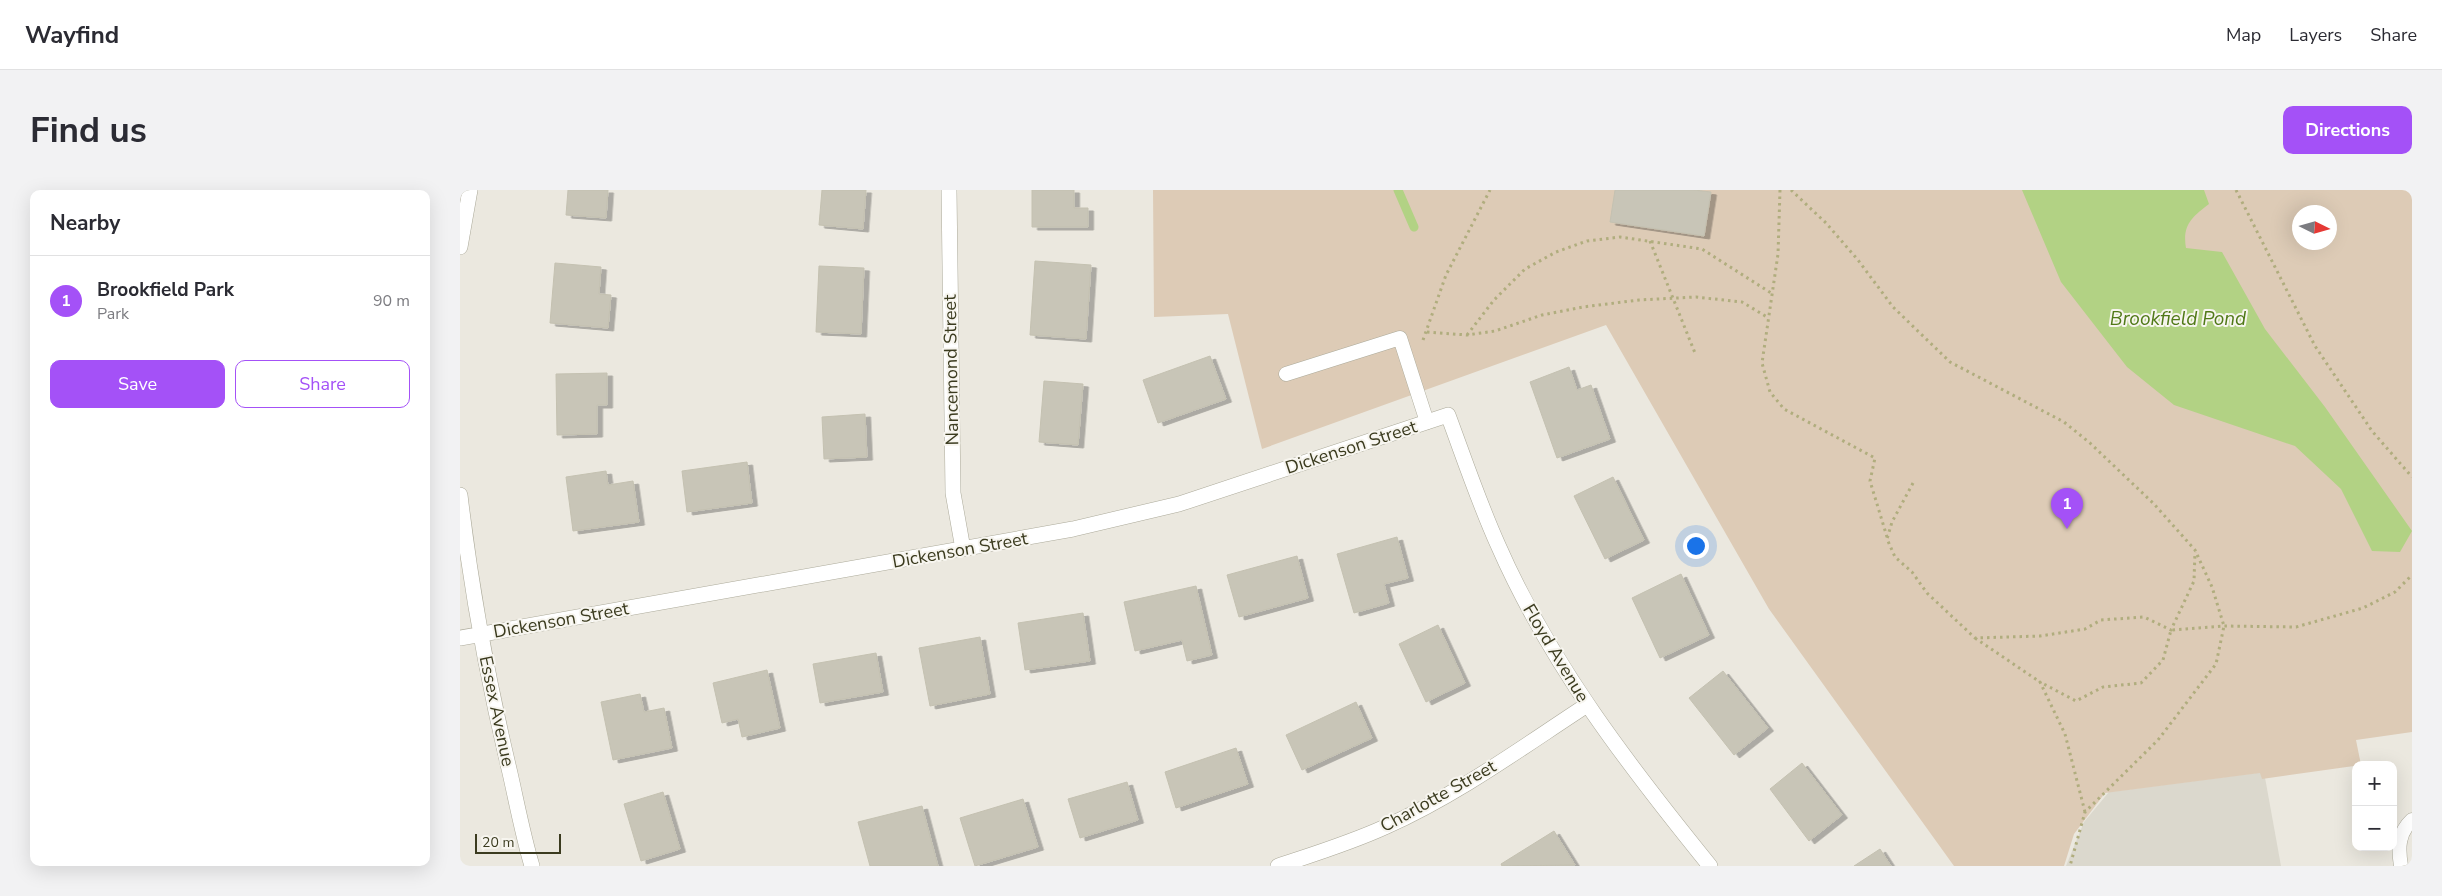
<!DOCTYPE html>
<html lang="en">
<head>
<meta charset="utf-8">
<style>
  :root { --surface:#fff; --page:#f2f2f3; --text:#2b2b33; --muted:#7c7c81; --line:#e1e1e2; --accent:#a451f7 }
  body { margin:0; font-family:"Nunito Sans",sans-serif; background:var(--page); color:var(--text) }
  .controls { position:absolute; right:15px; bottom:15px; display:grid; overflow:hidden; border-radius:10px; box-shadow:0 5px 20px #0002 }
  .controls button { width:45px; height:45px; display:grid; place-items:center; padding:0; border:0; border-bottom:1px solid var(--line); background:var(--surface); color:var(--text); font:25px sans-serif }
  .compass { position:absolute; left:1832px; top:15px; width:45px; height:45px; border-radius:50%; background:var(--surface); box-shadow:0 5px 20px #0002; rotate:95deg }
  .scale { position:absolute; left:15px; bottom:12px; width:86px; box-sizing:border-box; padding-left:5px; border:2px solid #3b3b1f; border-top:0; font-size:14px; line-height:18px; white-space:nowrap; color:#3b3b1f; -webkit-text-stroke:4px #f7f5ef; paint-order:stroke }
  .you { position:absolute; left:1235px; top:355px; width:18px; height:18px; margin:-12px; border:4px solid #fff; border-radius:50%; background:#1a73e8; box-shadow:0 0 0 8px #1a73e833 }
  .badge { display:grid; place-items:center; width:32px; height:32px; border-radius:50%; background:var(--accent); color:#fff; font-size:16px; font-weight:700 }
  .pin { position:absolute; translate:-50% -41px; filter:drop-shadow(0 1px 2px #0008) }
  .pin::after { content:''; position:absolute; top:26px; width:18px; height:15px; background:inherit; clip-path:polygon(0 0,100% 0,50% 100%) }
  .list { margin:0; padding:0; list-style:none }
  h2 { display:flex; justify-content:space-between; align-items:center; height:65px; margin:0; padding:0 20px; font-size:21px }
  h2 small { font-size:16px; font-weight:400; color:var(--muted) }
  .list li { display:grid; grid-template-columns:32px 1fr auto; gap:15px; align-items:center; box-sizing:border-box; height:90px; padding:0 20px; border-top:1px solid var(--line) }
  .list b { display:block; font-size:19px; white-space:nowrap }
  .list p { margin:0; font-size:16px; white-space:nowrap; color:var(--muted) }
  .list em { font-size:16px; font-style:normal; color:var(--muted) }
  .actions { display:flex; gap:10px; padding:15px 20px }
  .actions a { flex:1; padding:11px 0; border:1px solid var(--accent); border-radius:10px; text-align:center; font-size:18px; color:var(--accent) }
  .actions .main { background:var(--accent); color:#fff }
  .map { position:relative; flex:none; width:1952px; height:676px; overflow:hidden; border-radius:10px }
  header { display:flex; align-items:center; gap:30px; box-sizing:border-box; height:70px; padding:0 25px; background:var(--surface); border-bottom:1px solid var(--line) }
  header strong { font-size:24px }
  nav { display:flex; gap:28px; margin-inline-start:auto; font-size:18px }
  .intro { display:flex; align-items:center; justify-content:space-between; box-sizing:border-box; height:120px; padding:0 30px }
  h1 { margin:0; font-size:35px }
  .button { padding:12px 22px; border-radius:10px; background:var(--accent); color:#fff; font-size:18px; font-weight:700 }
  main { display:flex; gap:30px; padding:0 30px }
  aside { flex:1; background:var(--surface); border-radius:10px; box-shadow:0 5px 20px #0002 }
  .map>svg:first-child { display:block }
</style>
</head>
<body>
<header>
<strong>Wayfind</strong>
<nav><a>Map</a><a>Layers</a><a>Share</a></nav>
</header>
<div class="intro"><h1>Find us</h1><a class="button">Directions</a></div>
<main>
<aside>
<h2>Nearby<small></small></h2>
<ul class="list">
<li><span class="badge">1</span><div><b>Brookfield Park</b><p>Park</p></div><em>90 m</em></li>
</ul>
<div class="actions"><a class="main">Save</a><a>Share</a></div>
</aside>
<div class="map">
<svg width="1952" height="676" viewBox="0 0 1952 676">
  <defs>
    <filter id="shadow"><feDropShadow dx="5.5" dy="3" stdDeviation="0" flood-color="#0004"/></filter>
  </defs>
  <rect width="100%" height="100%" fill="#ebe8df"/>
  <path fill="#dbd8cd" d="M 1804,582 L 1821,676 L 1606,676 L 1624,632 L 1649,602 Z"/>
  <path fill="#ddcbb6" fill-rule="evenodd" d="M 693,0 L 1952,0 L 1952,542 L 1896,550 L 1901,575 L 1802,589 L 1800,583 L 1645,603 L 1614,644 L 1604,676 L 1494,676 L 1309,419 L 1146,135 L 802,259 L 768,124 L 694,127 ZM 1840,22 L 1870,22 L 1870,52 L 1840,52 Z"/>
  <path fill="#b2d284" d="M 1562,0 L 1744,0 L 1749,14 C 1732,27 1722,35 1726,58 L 1762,62 L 1805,139 L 1865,217 L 1952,341 L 1940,362 L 1912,361 L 1881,299 L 1835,256 L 1714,215 L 1667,177 L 1601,92 Z"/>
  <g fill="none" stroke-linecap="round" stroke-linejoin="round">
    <path stroke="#b2d284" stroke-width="9" d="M 938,0 L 954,37"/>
  </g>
  <path fill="#c8c5b7" stroke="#c4c1b1" filter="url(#shadow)" d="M 108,0 L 148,0 L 146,28 L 106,25 Z
    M 362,0 L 406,0 L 403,39 L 359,35 Z
    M 572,0 L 614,0 L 614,18 L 628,18 L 628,37 L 572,37 Z
    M 1155,0 L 1234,0 L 1251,2 L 1244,46 L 1150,32 Z
    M 575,71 L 631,75 L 626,149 L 570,145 Z
    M 95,73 L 141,77 L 139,104 L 151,105 L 148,138 L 90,133 Z
    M 359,76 L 404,78 L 401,144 L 356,142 Z
    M 750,166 L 766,209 L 698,233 L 683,190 Z
    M 1109,177 L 1117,200 L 1131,195 L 1150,249 L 1097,268 L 1070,192 Z
    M 147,183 L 147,215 L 137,215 L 137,244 L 97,245 L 96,184 Z
    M 584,191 L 623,194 L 618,255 L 579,252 Z
    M 405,224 L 407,267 L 364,269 L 362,227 Z
    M 287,272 L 292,313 L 227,322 L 222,281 Z
    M 146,281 L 148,295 L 173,291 L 179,332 L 113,341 L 106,287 Z
    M 1153,287 L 1184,350 L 1145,369 L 1114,306 Z
    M 937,347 L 948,388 L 924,394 L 929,413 L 894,423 L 877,364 Z
    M 837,366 L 848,408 L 779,427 L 767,385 Z
    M 1221,384 L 1249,445 L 1200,468 L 1172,408 Z
    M 736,396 L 752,465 L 727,471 L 722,450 L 675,461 L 664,412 Z
    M 623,423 L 630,471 L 565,480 L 558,433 Z
    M 978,435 L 1005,493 L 966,512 L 939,454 Z
    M 520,447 L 530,504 L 470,516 L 459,458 Z
    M 416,463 L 423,502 L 360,513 L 353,474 Z
    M 307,480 L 320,538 L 282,547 L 278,529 L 262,533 L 253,493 Z
    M 1263,481 L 1308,538 L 1274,565 L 1229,508 Z
    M 180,504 L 184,522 L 204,518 L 212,558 L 153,570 L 141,512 Z
    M 896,512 L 912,548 L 842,580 L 826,545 Z
    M 776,558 L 788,594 L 716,618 L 705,582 Z
    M 1342,573 L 1382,625 L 1349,651 L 1310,599 Z
    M 667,592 L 678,630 L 620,648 L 608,609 Z
    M 203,602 L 220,659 L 181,671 L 164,614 Z
    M 563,609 L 578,657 L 515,676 L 500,628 Z
    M 462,616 L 478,676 L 410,676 L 398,632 Z
    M 1094,641 L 1115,675 L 1042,676 L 1041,674 Z
    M 1420,659 L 1431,676 L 1394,676 Z"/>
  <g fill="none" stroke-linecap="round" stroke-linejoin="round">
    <g stroke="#acaa9a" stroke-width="15">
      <path id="service" d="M 826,184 L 940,148 L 967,232
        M 1941,676 C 1938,658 1938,643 1952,630"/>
    </g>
    <g stroke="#acaa9a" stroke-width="16">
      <path id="minor" d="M 489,0 L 493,303 L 503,359
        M 0,57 L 10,0
        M 0,305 C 11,399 28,491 50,583 C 57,614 63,646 72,676
        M 0,448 L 613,339 L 719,314 L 988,225 C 1004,268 1019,313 1038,355 C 1090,474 1169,576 1250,676
        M 818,676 C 854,664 890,653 925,637 C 997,605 1061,558 1127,515"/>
    </g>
    <path stroke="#b0ad7e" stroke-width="3" stroke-dasharray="2.5 4" stroke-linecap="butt" d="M 1320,0 L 1318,64 L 1302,173 L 1310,202 L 1324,219 L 1415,268 L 1410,291 L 1427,347
      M 1331,0 L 1366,33 L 1398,70 L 1433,117 L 1490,172 L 1604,232 L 1630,253 L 1694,314 L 1735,360 L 1752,397 L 1764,436 L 1756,474 L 1698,550 L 1625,622 L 1610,676
      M 1776,0 L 1855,156 L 1912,241 L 1952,287
      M 1190,51 L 1235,163
      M 967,142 L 1007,145 L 1035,141 L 1082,125 L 1123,117 L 1179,110 L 1236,107 L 1282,112 L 1307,127
      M 1007,145 L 1034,110 L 1065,79 L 1096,62 L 1127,51 L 1160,47 L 1242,59 L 1311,103
      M 963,150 L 986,85 L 1030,0
      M 1453,293 L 1432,332 L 1427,349 L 1435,367 L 1452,382 L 1467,403 L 1515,448 L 1580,446 L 1625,439 L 1641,430 L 1684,427 L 1711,440 L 1734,391 L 1735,362
      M 1515,448 L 1580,492
      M 1625,622 L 1605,544 L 1580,492 L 1616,511 L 1643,497 L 1681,493 L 1703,470 L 1711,440 L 1764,436 L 1836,437 L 1903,418 L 1935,402 L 1952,385"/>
    <use href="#service" stroke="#fff" stroke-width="14"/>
    <use href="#minor" stroke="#fff" stroke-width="15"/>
  </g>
  <g text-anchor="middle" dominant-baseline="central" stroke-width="4" stroke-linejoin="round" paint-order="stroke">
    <g font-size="18" fill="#3b3b1f" stroke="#f7f5ef">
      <text transform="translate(491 180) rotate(-91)">Nancemond Street</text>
      <text transform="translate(891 257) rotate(-18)">Dickenson Street</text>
      <text transform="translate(500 360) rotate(-10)">Dickenson Street</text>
      <text transform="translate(101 430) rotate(-10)">Dickenson Street</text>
      <text transform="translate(1096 463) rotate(59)">Floyd Avenue</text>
      <text transform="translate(37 521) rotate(78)">Essex Avenue</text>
      <text transform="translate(978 606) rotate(-29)">Charlotte Street</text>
    </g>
    <g font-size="19" font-style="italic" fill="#507918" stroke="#f7f5ef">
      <text x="1718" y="129">Brookfield Pond</text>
    </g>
  </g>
</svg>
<div class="controls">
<button>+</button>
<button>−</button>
</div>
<svg class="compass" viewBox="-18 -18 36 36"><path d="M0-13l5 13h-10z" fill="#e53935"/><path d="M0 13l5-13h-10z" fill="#7c7c81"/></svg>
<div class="scale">20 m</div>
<div class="you"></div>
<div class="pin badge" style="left:1607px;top:339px">1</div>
</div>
</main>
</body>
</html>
